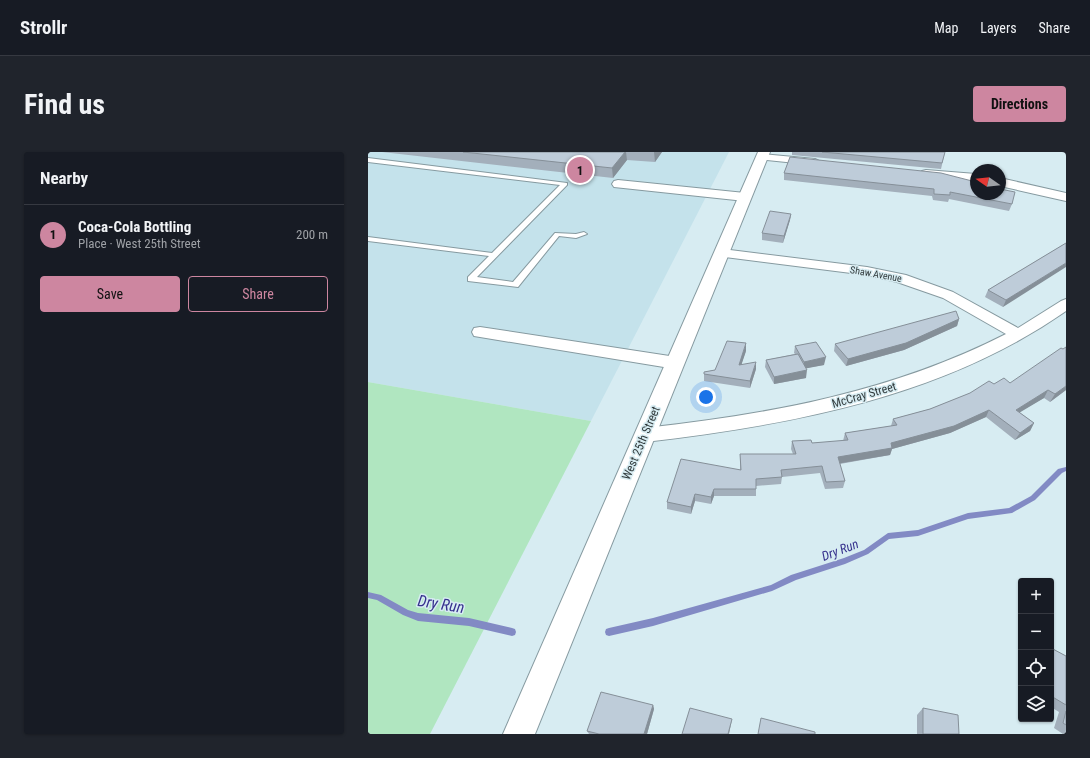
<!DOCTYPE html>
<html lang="en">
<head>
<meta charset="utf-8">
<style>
  :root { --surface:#171b24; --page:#20242c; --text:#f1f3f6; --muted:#9ea1a6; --line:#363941; --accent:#cd86a0 }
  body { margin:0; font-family:"Roboto Condensed",sans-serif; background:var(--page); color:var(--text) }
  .controls { position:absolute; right:12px; bottom:12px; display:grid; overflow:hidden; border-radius:4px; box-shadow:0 1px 3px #0004 }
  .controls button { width:36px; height:36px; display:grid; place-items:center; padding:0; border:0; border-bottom:1px solid var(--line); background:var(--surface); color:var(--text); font:20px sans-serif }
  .compass { position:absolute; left:602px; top:12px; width:36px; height:36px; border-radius:50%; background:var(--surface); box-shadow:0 1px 3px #0004; rotate:284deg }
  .you { position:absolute; left:338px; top:245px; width:14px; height:14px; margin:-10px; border:3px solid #fff; border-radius:50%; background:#1a73e8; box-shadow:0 0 0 6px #1a73e833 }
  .badge { display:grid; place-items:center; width:26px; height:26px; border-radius:50%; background:var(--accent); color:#111; font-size:13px; font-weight:700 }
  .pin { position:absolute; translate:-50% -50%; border:2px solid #fff; box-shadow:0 1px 4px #0006 }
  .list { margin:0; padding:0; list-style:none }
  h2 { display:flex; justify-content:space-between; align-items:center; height:52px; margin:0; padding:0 16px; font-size:17px }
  h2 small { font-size:13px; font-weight:400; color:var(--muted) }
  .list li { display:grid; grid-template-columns:26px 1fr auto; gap:12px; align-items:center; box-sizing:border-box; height:60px; padding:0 16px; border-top:1px solid var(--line) }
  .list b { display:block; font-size:15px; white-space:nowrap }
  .list p { margin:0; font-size:13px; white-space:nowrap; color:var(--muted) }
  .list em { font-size:13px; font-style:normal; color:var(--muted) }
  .actions { display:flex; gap:8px; padding:12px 16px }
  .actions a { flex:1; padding:9px 0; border:1px solid var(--accent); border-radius:4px; text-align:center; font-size:14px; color:var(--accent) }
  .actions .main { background:var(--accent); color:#111 }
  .icon { flex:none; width:22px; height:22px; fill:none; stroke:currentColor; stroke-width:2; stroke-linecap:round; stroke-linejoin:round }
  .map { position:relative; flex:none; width:698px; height:582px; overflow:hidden; border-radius:4px }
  header { display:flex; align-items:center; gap:24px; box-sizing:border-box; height:56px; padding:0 20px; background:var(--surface); border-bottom:1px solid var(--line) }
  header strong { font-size:19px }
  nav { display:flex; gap:22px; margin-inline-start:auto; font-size:14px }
  .intro { display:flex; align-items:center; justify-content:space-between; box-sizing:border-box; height:96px; padding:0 24px }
  h1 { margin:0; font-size:28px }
  .button { padding:10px 18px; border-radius:4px; background:var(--accent); color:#111; font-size:14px; font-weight:700 }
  main { display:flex; gap:24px; padding:0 24px }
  aside { flex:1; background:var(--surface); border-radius:4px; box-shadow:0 1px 3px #0004 }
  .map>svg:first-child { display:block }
</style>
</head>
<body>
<header>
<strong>Strollr</strong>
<nav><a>Map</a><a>Layers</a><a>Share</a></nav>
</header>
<div class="intro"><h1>Find us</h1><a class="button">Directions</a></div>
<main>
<aside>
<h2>Nearby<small></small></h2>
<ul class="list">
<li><span class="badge">1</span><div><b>Coca-Cola Bottling</b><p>Place · West 25th Street</p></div><em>200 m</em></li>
</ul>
<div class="actions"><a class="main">Save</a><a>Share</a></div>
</aside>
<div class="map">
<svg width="698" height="582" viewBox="0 0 698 582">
  <rect width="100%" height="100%" fill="#d7ecf2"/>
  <path fill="#c4e2eb" d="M 0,0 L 361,0 L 223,269 L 0,230 Z"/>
  <path fill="#b0e6c0" d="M 0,230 L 223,269 L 62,582 L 0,582 Z"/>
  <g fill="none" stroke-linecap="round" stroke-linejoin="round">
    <path fill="#828ac4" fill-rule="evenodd" d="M 698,315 L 698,319 L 694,321 L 667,348 L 644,361 L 600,367 L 550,384 L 521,387 L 500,402 L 477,412 L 428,428 L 404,439 L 285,474 L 241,484 L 238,483 L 237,480 L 238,477 L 241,476 L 285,466 L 403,433 L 423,423 L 476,406 L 496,398 L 520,381 L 550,378 L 600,361 L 641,356 L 663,344 L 690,317 Z
      M 0,440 L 13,443 L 40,458 L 50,461 L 101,466 L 144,476 L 147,477 L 148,480 L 147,483 L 144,484 L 101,474 L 50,469 L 35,463 L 9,448 L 0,446 Z"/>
    <g stroke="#869aa0" stroke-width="2">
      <path id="service" d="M 0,6 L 199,31 L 199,33 L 109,125 L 145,130 L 187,81 L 208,82 L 216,80 L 219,82 L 208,86 L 191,84 L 150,135 L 100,129 L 100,125 L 121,104 L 0,89 L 0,85 L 124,101 L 192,33 L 0,10 Z"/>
    </g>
    <g stroke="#869aa0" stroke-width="2">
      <path id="minor" d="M 394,2 L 447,7 L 453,10 L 447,13 L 390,7 L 388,5 Z
        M 558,18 L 608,22 L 608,30 L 554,23 L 552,21 L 554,19 Z
        M 632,26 L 698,41 L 698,49 L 632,34 Z
        M 250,28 L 377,41 L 381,42 L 383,45 L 381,48 L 377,49 L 246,35 L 244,32 L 246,29 Z
        M 354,97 L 499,115 L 538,123 L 585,140 L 650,176 L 693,149 L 698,147 L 698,159 C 575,245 423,273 277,290 L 270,288 L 268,283 L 270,278 L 277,276 C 404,262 524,240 638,182 L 575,146 L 529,130 L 499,123 L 349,104 L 347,101 L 349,98 Z
        M 112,175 L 308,205 L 314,207 L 316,211 L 314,215 L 308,217 L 106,184 L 104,180 L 106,176 Z"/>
    </g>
    <g stroke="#869aa0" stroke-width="2">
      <path id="secondary" d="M 390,0 L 402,0 L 167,582 L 135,582 Z"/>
    </g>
    <use href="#service" fill="#fff" fill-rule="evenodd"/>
    <use href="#minor" fill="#fff" fill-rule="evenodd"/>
    <use href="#secondary" fill="#fff" fill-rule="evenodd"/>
  </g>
  <path fill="#a3afbb" d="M 14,0 L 294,0 L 287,10 L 259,8 L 245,26 Z
    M 424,0 L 577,0 L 573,17 L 424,3 Z
    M 422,5 L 644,52 L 641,59 L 581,47 L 580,50 L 565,48 L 564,44 L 416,28 L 416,21 Z
    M 423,62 L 422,68 L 415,91 L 394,88 L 394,81 Z
    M 698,91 L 635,155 L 617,145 L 620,138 Z
    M 591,167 L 589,174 L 536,198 L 478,214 L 466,199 L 467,192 Z
    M 427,194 L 456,213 L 438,216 L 438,226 L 406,232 L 397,215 L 398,208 L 427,202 L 426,201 Z
    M 378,199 L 373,213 L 388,217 L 382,236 L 336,229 L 336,220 L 347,218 Z
    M 642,231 L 698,238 L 682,250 L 676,246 L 651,260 L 666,271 L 662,279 L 647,288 L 618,265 L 582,281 L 524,297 L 522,303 L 472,312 L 477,329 L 475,336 L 457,337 L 452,321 L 414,325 L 413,332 L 388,334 L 388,344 L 346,344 L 343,352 L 327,349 L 323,362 L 299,357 L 299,350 L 372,318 L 372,302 L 425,302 L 423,297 L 424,289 L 444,291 L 475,289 L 477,281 L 523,274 L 525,267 L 562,257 L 626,232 Z
    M 683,496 L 698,504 L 698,582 L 695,582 L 686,576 L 691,560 L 683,555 Z
    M 285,553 L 286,557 L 279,582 L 221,582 L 219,579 Z
    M 555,556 L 591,582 L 549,582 L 549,563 Z"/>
  <path fill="#858f98" d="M 257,0 L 258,0 L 259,8 L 245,26 L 244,16 Z
    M 286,0 L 294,0 L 287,10 Z
    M 423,62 L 422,68 L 415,91 L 416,84 Z
    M 698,111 L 698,115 L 635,155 L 638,148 Z
    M 591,167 L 589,174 L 536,198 L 478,214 L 480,207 Z
    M 378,191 L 378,199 L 371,220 L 371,213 Z
    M 458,205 L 456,213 L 435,217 L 436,210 Z
    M 388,210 L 388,217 L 382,236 L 382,229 Z
    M 439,218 L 438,226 L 406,232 L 406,225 Z
    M 698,234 L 698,238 L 682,250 L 687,242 Z
    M 680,238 L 676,246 L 644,265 L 648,258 Z
    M 621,258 L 618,265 L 582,281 L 524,297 L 522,303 L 468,312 L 470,305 L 523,291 Z
    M 666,271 L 662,279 L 647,288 L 652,281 Z
    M 346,337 L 346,344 L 343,352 L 343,345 Z
    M 327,342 L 327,349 L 323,362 L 323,355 Z
    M 285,553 L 286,557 L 279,582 L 276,582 Z
    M 364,567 L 361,582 L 360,582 Z"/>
  <path fill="#beccd9" stroke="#858f98" d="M 95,0 L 257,0 L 244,16 Z
    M 454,0 L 577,0 L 574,11 Z
    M 422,5 L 573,21 L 608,30 L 608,42 L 632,42 L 632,37 L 647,40 L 644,52 L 582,40 L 582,43 L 566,42 L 566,37 L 416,21 Z
    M 402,59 L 423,62 L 416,84 L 394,81 Z
    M 698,91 L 698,111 L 638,148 L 620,138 Z
    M 588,159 L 591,167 L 538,191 L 480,207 L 467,192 Z
    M 359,189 L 378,191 L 371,213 L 388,210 L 382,229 L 336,222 L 336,220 L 347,218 Z
    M 448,190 L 458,205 L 436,210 L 427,194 Z
    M 698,195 L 698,234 L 687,242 L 680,238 L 648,258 L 666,271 L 652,281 L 621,258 L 586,274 L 523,291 L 524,296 L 470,305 L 477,329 L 458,330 L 454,314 L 413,318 L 414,325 L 388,327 L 388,337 L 346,337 L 343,345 L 327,342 L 323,355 L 299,350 L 313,307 L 373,318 L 372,302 L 428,302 L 424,289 L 443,288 L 444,291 L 480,288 L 477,281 L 529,273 L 525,267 L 562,257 L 602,241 L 621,229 L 626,232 L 636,226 L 642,231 L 693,196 L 695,197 Z
    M 430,202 L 439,218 L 406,225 L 398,208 Z
    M 683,496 L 698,504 L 698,553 L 683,544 Z
    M 233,540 L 285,553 L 276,582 L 231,582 L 219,579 Z
    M 322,556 L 364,567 L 360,582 L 314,582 Z
    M 555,556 L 590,563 L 591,582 L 555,582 Z
    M 698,559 L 698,573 L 695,571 Z
    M 393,566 L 447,580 L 447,582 L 390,582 Z"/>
  <g text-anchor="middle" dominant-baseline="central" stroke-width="3" stroke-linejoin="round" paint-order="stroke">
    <g font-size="10" fill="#323b3d" stroke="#d7ecf2">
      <text transform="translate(508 122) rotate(10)">Shaw Avenue</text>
    </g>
    <g font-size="12" fill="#323b3d" stroke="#d7ecf2">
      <text transform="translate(496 243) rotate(-16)">McCray Street</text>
      <text transform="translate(273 291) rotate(-67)">West 25th Street</text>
    </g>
    <g font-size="13" font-style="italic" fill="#36318d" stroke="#d7ecf2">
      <text transform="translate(472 398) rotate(-21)">Dry Run</text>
    </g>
    <g font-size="16" font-style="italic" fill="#36318d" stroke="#d7ecf2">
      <text transform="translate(73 452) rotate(9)">Dry Run</text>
    </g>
  </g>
</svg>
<div class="controls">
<button>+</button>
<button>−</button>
<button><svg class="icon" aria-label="locate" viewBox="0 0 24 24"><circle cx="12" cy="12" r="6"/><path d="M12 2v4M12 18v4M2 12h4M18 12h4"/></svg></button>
<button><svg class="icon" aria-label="layers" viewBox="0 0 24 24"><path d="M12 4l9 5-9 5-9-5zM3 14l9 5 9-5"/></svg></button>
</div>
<svg class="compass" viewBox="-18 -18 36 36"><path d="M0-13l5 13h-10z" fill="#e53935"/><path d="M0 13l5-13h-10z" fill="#9ea1a6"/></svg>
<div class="you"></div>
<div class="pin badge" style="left:212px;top:18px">1</div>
</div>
</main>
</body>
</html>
